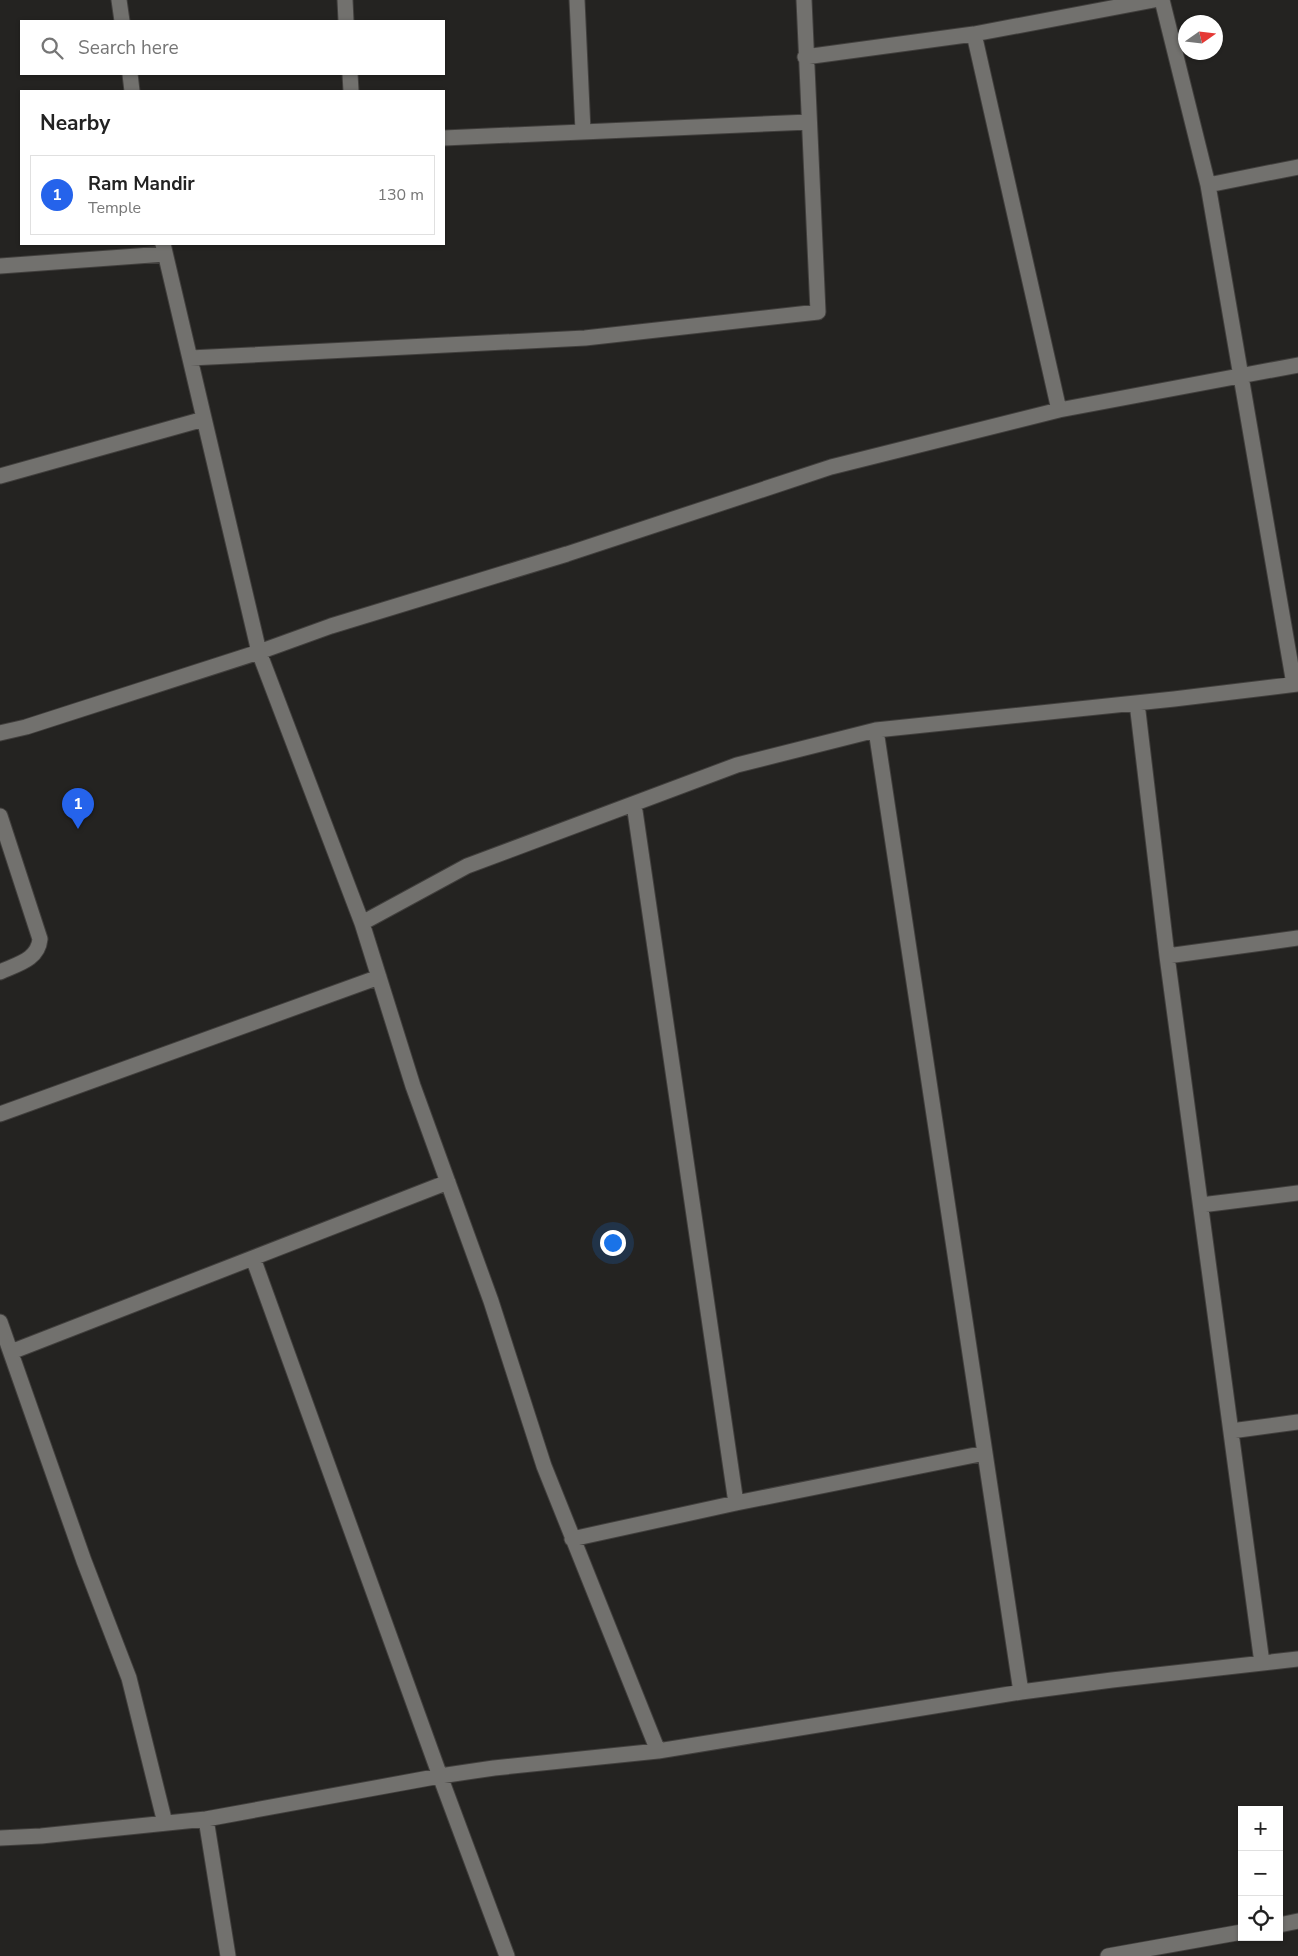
<!DOCTYPE html>
<html lang="en">
<head>
<meta charset="utf-8">
<style>
  :root { --surface:#fff; --page:#f6f6f6; --text:#222; --muted:#767676; --line:#e0e0e0; --accent:#2563eb }
  body { margin:0; font-family:"Nunito Sans",sans-serif; background:var(--page); color:var(--text) }
  .controls { position:absolute; right:15px; bottom:15px; display:grid; overflow:hidden; border-radius:0px; box-shadow:0 1px 4px #0004 }
  .controls button { width:45px; height:45px; display:grid; place-items:center; padding:0; border:0; border-bottom:1px solid var(--line); background:var(--surface); color:var(--text); font:25px sans-serif }
  .compass { position:absolute; left:1178px; top:15px; width:45px; height:45px; border-radius:50%; background:var(--surface); box-shadow:0 1px 4px #0004; rotate:76deg }
  .you { position:absolute; left:612px; top:1242px; width:18px; height:18px; margin:-12px; border:4px solid #fff; border-radius:50%; background:#1a73e8; box-shadow:0 0 0 8px #1a73e833 }
  .badge { display:grid; place-items:center; width:32px; height:32px; border-radius:50%; background:var(--accent); color:#fff; font-size:16px; font-weight:700 }
  .pin { position:absolute; translate:-50% -41px; filter:drop-shadow(0 1px 2px #0008) }
  .pin::after { content:''; position:absolute; top:26px; width:18px; height:15px; background:inherit; clip-path:polygon(0 0,100% 0,50% 100%) }
  .list { margin:0; padding:0; list-style:none }
  h2 { display:flex; justify-content:space-between; align-items:center; height:65px; margin:0; padding:0 20px; font-size:21px }
  h2 small { font-size:16px; font-weight:400; color:var(--muted) }
  .list li { display:grid; grid-template-columns:32px 1fr auto; gap:15px; align-items:center; box-sizing:border-box; height:80px; margin:0 10px 10px; padding:0 10px; border:1px solid var(--line); border-radius:0px }
  .list b { display:block; font-size:19px; white-space:nowrap }
  .list p { margin:0; font-size:16px; white-space:nowrap; color:var(--muted) }
  .list em { font-size:16px; font-style:normal; color:var(--muted) }
  .icon { flex:none; width:28px; height:28px; fill:none; stroke:currentColor; stroke-width:2; stroke-linecap:round; stroke-linejoin:round }
  .map { position:relative; flex:none; width:1298px; height:1956px; overflow:hidden }
  .search { position:absolute; background:var(--surface); box-shadow:0 1px 4px #0004; left:20px; top:20px; width:425px; height:55px; display:flex; align-items:center; gap:12px; box-sizing:border-box; padding:0 18px; border-radius:0px; color:var(--muted); font-size:19px }
  .panel { position:absolute; background:var(--surface); box-shadow:0 1px 4px #0004; left:20px; top:90px; width:425px; height:155px; border-radius:0px }
  .map>svg:first-child { display:block }
</style>
</head>
<body>
<div class="map">
<svg width="1298" height="1956" viewBox="0 0 1298 1956">
  <rect width="100%" height="100%" fill="#242321"/>
  <g fill="none" stroke-linecap="round" stroke-linejoin="round">
    <g stroke="#413f3d" stroke-width="17">
      <path id="minor" d="M 119,0 L 122,21
        M 345,0 L 346,21
        M 577,0 L 583,131
        M 1162,0 L 1208,185 L 1294,684
        M 974,34 L 1059,410
        M 805,57 L 974,34 L 1154,0
        M 130,74 L 132,91
        M 350,74 L 351,91
        M 444,138 L 809,122
        M 1208,185 L 1298,167
        M 163,244 L 259,652 L 362,923 L 413,1086 L 491,1301 L 544,1466 L 658,1751
        M 0,266 L 165,254
        M 190,358 L 585,338 L 818,312 L 804,0
        M 0,476 L 204,419
        M 1137,703 L 1167,956 L 1262,1663
        M 876,730 L 1021,1692
        M 0,733 L 26,727 L 259,652 L 331,626 L 567,554 L 831,467 L 1059,410 L 1298,365
        M 634,804 L 736,1503
        M 0,816 L 40,939 C 38,960 17,964 0,972
        M 362,923 L 467,866 L 737,765 L 876,730 L 1174,699 L 1298,684
        M 1167,956 L 1298,938
        M 0,1114 L 379,977
        M 1201,1205 L 1298,1193
        M 253,1258 L 440,1776 L 507,1956
        M 0,1322 L 84,1561 L 129,1678 L 165,1823
        M 11,1352 L 448,1182
        M 1231,1431 L 1298,1422
        M 572,1539 L 736,1503 L 985,1453
        M 206,1819 L 228,1956
        M 0,1838 L 41,1836 L 206,1819 L 440,1776 L 494,1768 L 658,1751 L 1021,1692 L 1112,1680 L 1298,1659
        M 1279,1925 L 1298,1921
        M 1108,1956 L 1242,1932"/>
    </g>
    <use href="#minor" stroke="#72716e" stroke-width="15"/>
  </g>
</svg>
<div class="controls">
<button>+</button>
<button>−</button>
<button><svg class="icon" aria-label="locate" viewBox="0 0 24 24"><circle cx="12" cy="12" r="6"/><path d="M12 2v4M12 18v4M2 12h4M18 12h4"/></svg></button>
</div>
<svg class="compass" viewBox="-18 -18 36 36"><path d="M0-13l5 13h-10z" fill="#e53935"/><path d="M0 13l5-13h-10z" fill="#767676"/></svg>
<div class="you"></div>
<div class="pin badge" style="left:78px;top:829px">1</div>
<div class="search"><svg class="icon" aria-label="search" viewBox="0 0 24 24"><circle cx="10" cy="10" r="6"/><path d="M15 15l6 6"/></svg>Search here</div>
<section class="panel">
<h2>Nearby<small></small></h2>
<ul class="list">
<li><span class="badge">1</span><div><b>Ram Mandir</b><p>Temple</p></div><em>130 m</em></li>
</ul>
</section>
</div>
</body>
</html>
